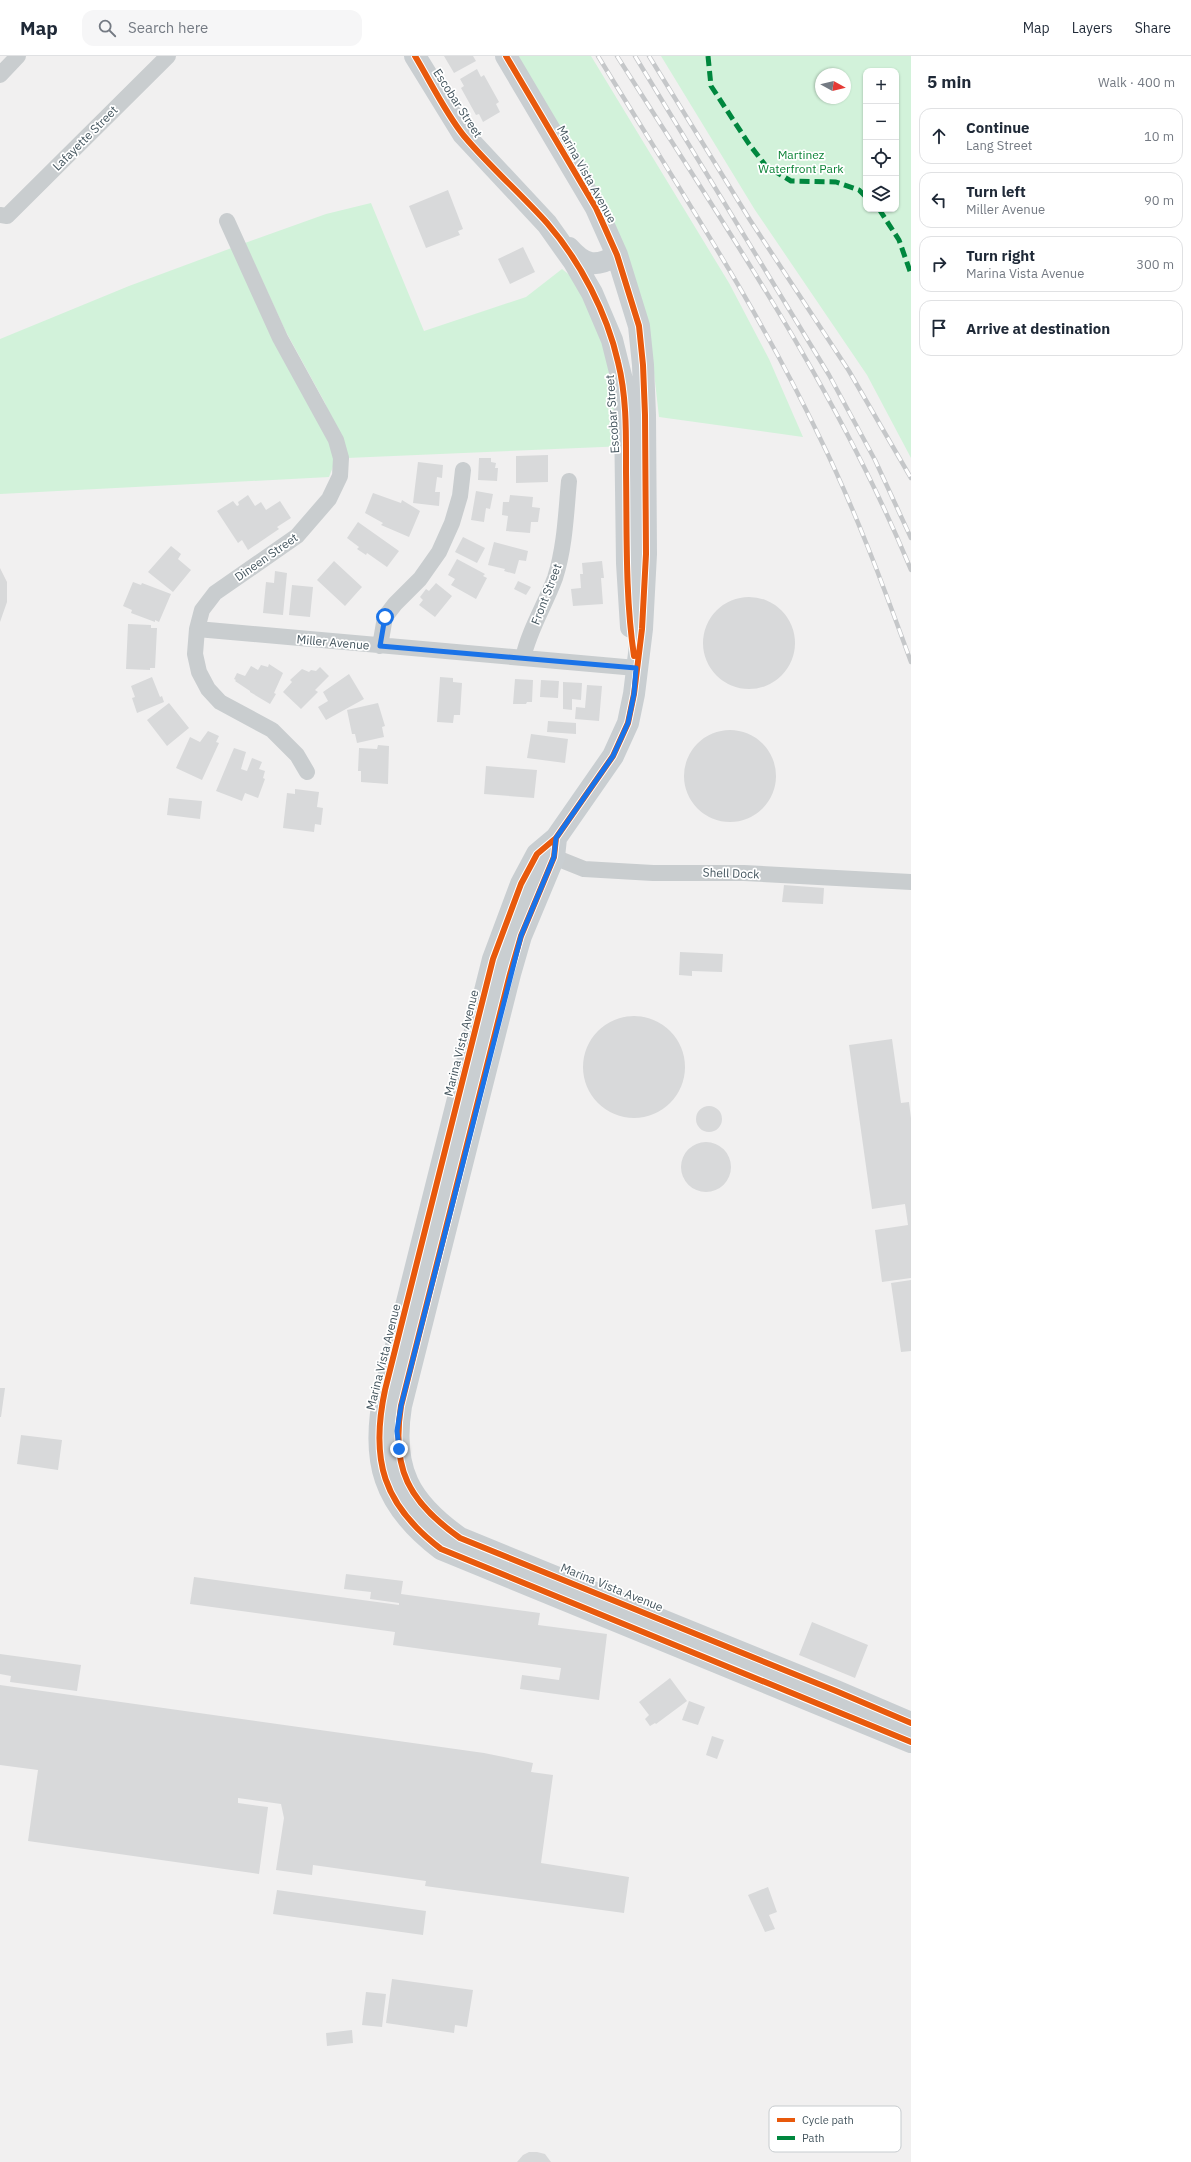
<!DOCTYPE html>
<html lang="en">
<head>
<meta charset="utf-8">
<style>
  :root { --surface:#fff; --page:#f6f6f7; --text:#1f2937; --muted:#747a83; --line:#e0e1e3 }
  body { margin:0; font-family:"IBM Plex Sans",sans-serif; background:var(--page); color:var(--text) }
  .controls { position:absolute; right:12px; top:12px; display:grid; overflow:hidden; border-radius:8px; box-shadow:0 1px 3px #0004 }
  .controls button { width:36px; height:36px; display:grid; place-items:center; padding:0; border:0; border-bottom:1px solid var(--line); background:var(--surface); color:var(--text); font:20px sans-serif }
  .compass { position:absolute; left:815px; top:12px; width:36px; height:36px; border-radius:50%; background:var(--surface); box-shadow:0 1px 3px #0004; rotate:98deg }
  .stop { position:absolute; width:12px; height:12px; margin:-9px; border:3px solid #1a73e8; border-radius:50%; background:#fff }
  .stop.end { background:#1a73e8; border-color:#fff; box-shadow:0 1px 4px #0008 }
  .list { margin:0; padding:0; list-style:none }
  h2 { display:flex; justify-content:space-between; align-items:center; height:52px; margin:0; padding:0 16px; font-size:17px }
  h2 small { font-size:13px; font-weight:400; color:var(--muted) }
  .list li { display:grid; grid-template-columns:26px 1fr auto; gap:12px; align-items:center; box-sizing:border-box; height:56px; margin:0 8px 8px; padding:0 8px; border:1px solid var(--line); border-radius:12px }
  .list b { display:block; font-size:15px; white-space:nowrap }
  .list p { margin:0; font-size:13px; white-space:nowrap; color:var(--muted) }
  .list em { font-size:13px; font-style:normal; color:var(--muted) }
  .icon { flex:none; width:22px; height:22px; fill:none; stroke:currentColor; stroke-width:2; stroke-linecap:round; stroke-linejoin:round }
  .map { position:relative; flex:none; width:911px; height:2106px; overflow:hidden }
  header { display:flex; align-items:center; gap:24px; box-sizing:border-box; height:56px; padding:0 20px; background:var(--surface); border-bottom:1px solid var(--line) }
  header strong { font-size:19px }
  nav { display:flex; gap:22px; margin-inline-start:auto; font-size:14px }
  .search { width:280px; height:36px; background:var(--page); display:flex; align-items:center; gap:10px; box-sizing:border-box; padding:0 14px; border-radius:12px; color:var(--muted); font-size:15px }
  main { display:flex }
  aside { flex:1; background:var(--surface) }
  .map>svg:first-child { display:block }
</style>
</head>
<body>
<header>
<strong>Map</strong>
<div class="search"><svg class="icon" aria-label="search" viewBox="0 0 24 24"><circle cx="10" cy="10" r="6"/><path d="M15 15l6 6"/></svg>Search here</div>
<nav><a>Map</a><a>Layers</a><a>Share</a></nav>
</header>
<main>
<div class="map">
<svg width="911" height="2106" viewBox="0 0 911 2106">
  <rect width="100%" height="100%" fill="#f1f0f0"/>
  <path fill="#d2f2da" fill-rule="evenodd" d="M 518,0 L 591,0 L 729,227 L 769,303 L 803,381 L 659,361 L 650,281 Z
    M 661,0 L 911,0 L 911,402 L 867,319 L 755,154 ZM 866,15 L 896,15 L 896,153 L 866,153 ZM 821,18 L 845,18 L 845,42 L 821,42 Z
    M 371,147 L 424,275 L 526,241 L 562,213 L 592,237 L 626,390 L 347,402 L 325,347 L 285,274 L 245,187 L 326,158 Z
    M 237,190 L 314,348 L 336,403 L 329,421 L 0,438 L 0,283 L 129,230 Z"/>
  <path fill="#d8d9da" d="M 444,0 L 473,0 L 476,5 L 454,17 Z
    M 477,13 L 481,21 L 484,19 L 499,46 L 496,48 L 500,56 L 483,66 L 479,58 L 476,59 L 461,32 L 464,30 L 460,23 Z
    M 448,134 L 463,173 L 458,175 L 460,179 L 426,192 L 409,150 Z
    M 523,191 L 535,216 L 510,228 L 498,203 Z
    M 548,399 L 548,426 L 516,427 L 516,400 Z
    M 479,402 L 491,402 L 491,406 L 496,407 L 495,412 L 498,412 L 497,425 L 478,424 Z
    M 418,406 L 443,409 L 442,422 L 437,421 L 435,436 L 440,436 L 439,450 L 413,447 Z
    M 476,435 L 493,438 L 490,453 L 486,452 L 484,466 L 471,464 Z
    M 373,437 L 401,447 L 402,444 L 420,455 L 409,481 L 381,469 L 383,467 L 365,457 Z
    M 248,439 L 255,450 L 261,446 L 266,454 L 280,445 L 291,462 L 277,471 L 279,473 L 248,494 L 242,484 L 238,487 L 217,455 L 233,445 L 237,450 L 239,449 L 238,446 Z
    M 510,439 L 533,441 L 532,451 L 540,452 L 538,466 L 531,466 L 530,477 L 506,475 L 508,460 L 502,459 L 503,446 L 509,446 Z
    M 358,466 L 399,495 L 387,511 L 367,497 L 366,499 L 357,493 L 359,491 L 347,482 Z
    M 463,481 L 485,492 L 477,507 L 455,496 Z
    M 494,486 L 528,495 L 526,505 L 519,504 L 515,518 L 504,515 L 505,513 L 488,509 Z
    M 171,490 L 181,498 L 178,503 L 191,514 L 173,536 L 148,516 Z
    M 457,503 L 485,518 L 483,520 L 487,522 L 476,543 L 451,529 L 455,523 L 448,519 Z
    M 334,505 L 362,531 L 345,550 L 317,524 Z
    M 602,505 L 604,522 L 601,522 L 603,548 L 573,550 L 571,533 L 581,532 L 580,518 L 583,518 L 582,507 Z
    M 0,512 L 7,526 L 7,546 L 0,566 Z
    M 275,515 L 287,517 L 283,559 L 263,557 L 266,526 L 274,527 Z
    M 518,525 L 531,531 L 526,539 L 514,533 Z
    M 133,526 L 141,529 L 142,527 L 171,538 L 159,566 L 155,564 L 155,566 L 131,557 L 132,554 L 123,550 Z
    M 436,527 L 452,540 L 435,561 L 419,549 L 423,544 L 420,541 L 426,533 L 429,535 Z
    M 292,529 L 313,531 L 310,561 L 289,559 Z
    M703 587a46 46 0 1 1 92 0a46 46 0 1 1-92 0Z
    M 128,568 L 151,569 L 151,572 L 157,572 L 155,612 L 150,612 L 150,614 L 126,613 Z
    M 269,608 L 283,617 L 274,637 L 276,638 L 270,648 L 250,636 L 250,635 L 235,625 L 236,624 L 234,623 L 237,617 L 245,620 L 251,610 L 258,614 L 261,609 L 268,611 Z
    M 320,611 L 329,620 L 315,634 L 318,636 L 301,653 L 283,636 L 292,626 L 290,624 L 302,613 L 309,616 L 311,614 L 316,615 Z
    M 349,618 L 364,643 L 326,664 L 318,651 L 328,645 L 323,636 Z
    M 152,621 L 160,641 L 162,640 L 164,646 L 137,657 L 132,642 L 135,641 L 131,630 Z
    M 440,621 L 453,622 L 453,626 L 462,627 L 460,659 L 454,659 L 453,667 L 437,666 Z
    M 515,623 L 533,624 L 532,646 L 527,646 L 526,648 L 513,648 Z
    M 541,624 L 559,625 L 558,642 L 540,641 Z
    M 563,626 L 582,627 L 581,644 L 572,643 L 572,654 L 563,653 Z
    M 587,629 L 602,630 L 599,665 L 575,663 L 576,651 L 585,652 Z
    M 169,647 L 189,672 L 167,690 L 147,664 Z
    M 378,647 L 385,670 L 382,671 L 384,681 L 357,687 L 355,678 L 352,678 L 347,654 Z
    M 548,665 L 576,667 L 576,678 L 547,676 Z
    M684 720a46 46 0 1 1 92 0a46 46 0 1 1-92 0Z
    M 208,675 L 219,680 L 216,686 L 219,687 L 202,724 L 176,712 L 190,681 L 200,686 Z
    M 531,678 L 568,683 L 565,707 L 527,702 Z
    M 378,689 L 389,690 L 388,728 L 361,726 L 361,715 L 358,715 L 359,692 L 377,693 Z
    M 234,692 L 246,696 L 241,713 L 247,715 L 252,702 L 262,706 L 259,713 L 265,715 L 263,722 L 265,723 L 258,742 L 245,737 L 242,745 L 216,735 Z
    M 486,710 L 537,714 L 534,742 L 484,738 Z
    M 295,733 L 319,736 L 317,751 L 323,752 L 321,769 L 315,768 L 314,776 L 283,772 L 287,737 L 295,738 Z
    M 169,742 L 202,745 L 200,763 L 167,759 Z
    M 784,829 L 824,832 L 823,848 L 782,846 Z
    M 680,896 L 723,898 L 722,916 L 692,915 L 692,920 L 679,919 Z
    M583 1011a51 51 0 1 1 102 0a51 51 0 1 1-102 0Z
    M 892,983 L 901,1047 L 909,1046 L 911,1062 L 911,1222 L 882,1226 L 875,1174 L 908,1169 L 905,1148 L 872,1153 L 849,989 Z
    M696 1063a13 13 0 1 1 26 0a13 13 0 1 1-26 0Z
    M681 1111a25 25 0 1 1 50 0a25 25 0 1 1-50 0Z
    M 911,1224 L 911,1295 L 901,1296 L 891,1227 Z
    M 0,1332 L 5,1332 L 1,1361 L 0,1361 Z
    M 21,1379 L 62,1384 L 58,1414 L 17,1408 Z
    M 346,1518 L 403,1525 L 401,1538 L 540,1557 L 538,1569 L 607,1578 L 599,1644 L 520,1633 L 522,1619 L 559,1624 L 561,1612 L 393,1589 L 395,1576 L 190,1548 L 194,1521 L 399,1549 L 399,1547 L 370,1543 L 371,1536 L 344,1533 Z
    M 812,1566 L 868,1589 L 855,1622 L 799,1599 Z
    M 0,1598 L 81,1609 L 77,1635 L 10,1626 L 11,1620 L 0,1618 Z
    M 670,1622 L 687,1645 L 656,1668 L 655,1667 L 650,1670 L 645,1663 L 649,1659 L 639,1646 Z
    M 0,1629 L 484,1697 L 533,1707 L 531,1716 L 553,1719 L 541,1807 L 629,1821 L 624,1857 L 425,1830 L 426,1825 L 313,1809 L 312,1819 L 276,1814 L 284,1762 L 281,1748 L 238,1742 L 238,1747 L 268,1751 L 259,1818 L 28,1785 L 38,1714 L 0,1709 Z
    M 689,1645 L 705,1651 L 698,1669 L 682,1664 Z
    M 712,1680 L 724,1684 L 717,1703 L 706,1699 Z
    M 768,1831 L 777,1856 L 769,1859 L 775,1873 L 765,1876 L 748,1839 Z
    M 277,1834 L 426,1855 L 423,1879 L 273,1858 Z
    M 392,1923 L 473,1934 L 467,1971 L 455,1969 L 454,1977 L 386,1967 Z
    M 366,1936 L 386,1938 L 382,1971 L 362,1969 Z
    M 352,1974 L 353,1987 L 327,1990 L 326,1977 Z
    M 529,2096 L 537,2096 L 545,2098 L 551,2106 L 517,2106 L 523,2099 Z"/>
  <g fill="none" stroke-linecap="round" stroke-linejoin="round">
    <path stroke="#c9cdcf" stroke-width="16" d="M 0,19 L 18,0
      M 0,159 L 7,160 L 168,0
      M 227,165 L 280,282 L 336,384 L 341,402 L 340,420 L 329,443 L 297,480 L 215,537 L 202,554 L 197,573 L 195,598 L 199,616 L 208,633 L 220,646 L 272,674 L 297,699 L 307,716
      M 197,573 L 636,612
      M 380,590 L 385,561 L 395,548 L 420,523 L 439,496 L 452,467 L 460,440 L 463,414
      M 523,602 C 529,574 545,549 555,522 C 565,491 566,457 569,425
      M 554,801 L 584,813 L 653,817 L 744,817 L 911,826"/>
    <path stroke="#c9ced1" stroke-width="22" d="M 415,0 L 463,78 L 547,168 L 574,206 L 592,237 L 612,284 L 623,328 L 625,358 L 627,507 L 631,571
      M 506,0 L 596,152 L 617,199 L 639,270 L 643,309 L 645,359 L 646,498 L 642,573 L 634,638 L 628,667 L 613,700 L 556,782 L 537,798 L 521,828 L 493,903 L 385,1334 C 370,1404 383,1449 441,1493 L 911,1686
      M 569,192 C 585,210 596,212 617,199
      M 556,782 L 554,801 L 521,880 L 510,918 L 401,1350 C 391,1413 409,1446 460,1482 L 836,1635 L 911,1667"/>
    <g stroke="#c5c7c9" stroke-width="4.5">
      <path id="rail" d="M 598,0 C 674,125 756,248 819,380 C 855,453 883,529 911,606
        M 617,0 C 722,166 836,331 911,514
        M 635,0 L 829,319 L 875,404 L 911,482
        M 649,0 L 750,164 L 849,315 L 911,422"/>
    </g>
    <use href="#rail" stroke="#fff" stroke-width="3" stroke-dasharray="9" stroke-linecap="butt"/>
    <path stroke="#00873e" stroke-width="5" stroke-dasharray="10 5" stroke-linecap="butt" d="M 708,0 L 711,30 L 749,88 L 766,110 L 791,125 L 836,126 L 859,134 L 866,141
      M 879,153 L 899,184 L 911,218"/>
    <g stroke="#fff" stroke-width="8">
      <path id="cycleway" d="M 415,0 C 430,25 446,58 464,80 C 490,111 520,137 547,167 C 580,205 607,257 618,306 C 627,342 626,379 626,416 C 627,477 625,539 634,600
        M 506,0 L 596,152 L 617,199 L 639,270 L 643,309 L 645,359 L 646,498 L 642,573 L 634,638 L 628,667 L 613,700 L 556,782 L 537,798 L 521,828 L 493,903 L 385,1334 C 370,1404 383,1449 441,1493 L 911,1686
        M 556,782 L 554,801 L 521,880 L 510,918 L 401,1350 C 391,1413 409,1446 460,1482 L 836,1635 L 911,1667"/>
    </g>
    <use href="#cycleway" stroke="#e8590c" stroke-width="6"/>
  </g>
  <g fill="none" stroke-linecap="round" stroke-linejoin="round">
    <path stroke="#1a73e8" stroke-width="5" d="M 385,561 L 380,590 L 636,612 L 634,638 L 628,667 L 613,700 L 556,782 L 554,801 L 521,880 L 401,1350 L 397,1375 L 399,1393"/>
  </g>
  <g text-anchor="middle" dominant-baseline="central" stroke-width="3.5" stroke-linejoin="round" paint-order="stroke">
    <g font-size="12" fill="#45565f" stroke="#fff">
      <text transform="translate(458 47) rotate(57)">Escobar Street</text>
      <text transform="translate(85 82) rotate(-45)">Lafayette Street</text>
      <text transform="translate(587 118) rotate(61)">Marina Vista Avenue</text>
      <text transform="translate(612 358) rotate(-94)">Escobar Street</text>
      <text transform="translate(266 501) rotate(-35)">Dineen Street</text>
      <text transform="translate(546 538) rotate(-69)">Front Street</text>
      <text transform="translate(333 586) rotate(5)">Miller Avenue</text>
      <text transform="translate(731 817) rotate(2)">Shell Dock</text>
      <text transform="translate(461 987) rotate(-76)">Marina Vista Avenue</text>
      <text transform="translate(383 1301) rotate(-76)">Marina Vista Avenue</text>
      <text transform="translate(612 1531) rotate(22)">Marina Vista Avenue</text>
    </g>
    <g font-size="12" fill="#0d8438" stroke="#fff">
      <text x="801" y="98">Martinez<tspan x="801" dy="14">Waterfront Park</tspan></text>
    </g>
  </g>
  <rect x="769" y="2050" width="132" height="46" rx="6" fill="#fff" stroke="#c7cccf" stroke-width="1"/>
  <rect x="777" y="2062" width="18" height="4" fill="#e8590c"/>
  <rect x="777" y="2080" width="18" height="4" fill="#00873e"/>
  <g font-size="11" fill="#45565f">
    <text x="802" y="2068">Cycle path</text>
    <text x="802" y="2086">Path</text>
  </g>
</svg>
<div class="controls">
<button>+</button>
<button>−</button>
<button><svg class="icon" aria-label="locate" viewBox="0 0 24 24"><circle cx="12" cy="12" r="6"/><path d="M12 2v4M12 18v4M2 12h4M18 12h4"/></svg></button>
<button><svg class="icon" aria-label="layers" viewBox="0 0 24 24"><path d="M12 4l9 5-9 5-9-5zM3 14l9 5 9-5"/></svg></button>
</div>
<svg class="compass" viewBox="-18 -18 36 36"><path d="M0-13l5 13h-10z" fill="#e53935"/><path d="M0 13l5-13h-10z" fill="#747a83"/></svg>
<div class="stop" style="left:385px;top:561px"></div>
<div class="stop end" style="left:399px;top:1393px"></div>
</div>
<aside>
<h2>5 min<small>Walk · 400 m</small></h2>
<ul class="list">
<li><svg class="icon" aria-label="ahead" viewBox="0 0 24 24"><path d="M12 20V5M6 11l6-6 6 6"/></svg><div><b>Continue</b><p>Lang Street</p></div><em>10 m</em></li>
<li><svg class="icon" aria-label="left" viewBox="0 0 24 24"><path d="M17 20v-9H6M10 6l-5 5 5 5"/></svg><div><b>Turn left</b><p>Miller Avenue</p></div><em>90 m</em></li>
<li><svg class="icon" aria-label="right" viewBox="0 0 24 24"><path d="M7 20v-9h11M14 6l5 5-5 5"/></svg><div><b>Turn right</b><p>Marina Vista Avenue</p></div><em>300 m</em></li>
<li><svg class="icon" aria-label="arrive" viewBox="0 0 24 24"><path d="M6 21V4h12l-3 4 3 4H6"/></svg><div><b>Arrive at destination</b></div></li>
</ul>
</aside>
</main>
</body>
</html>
